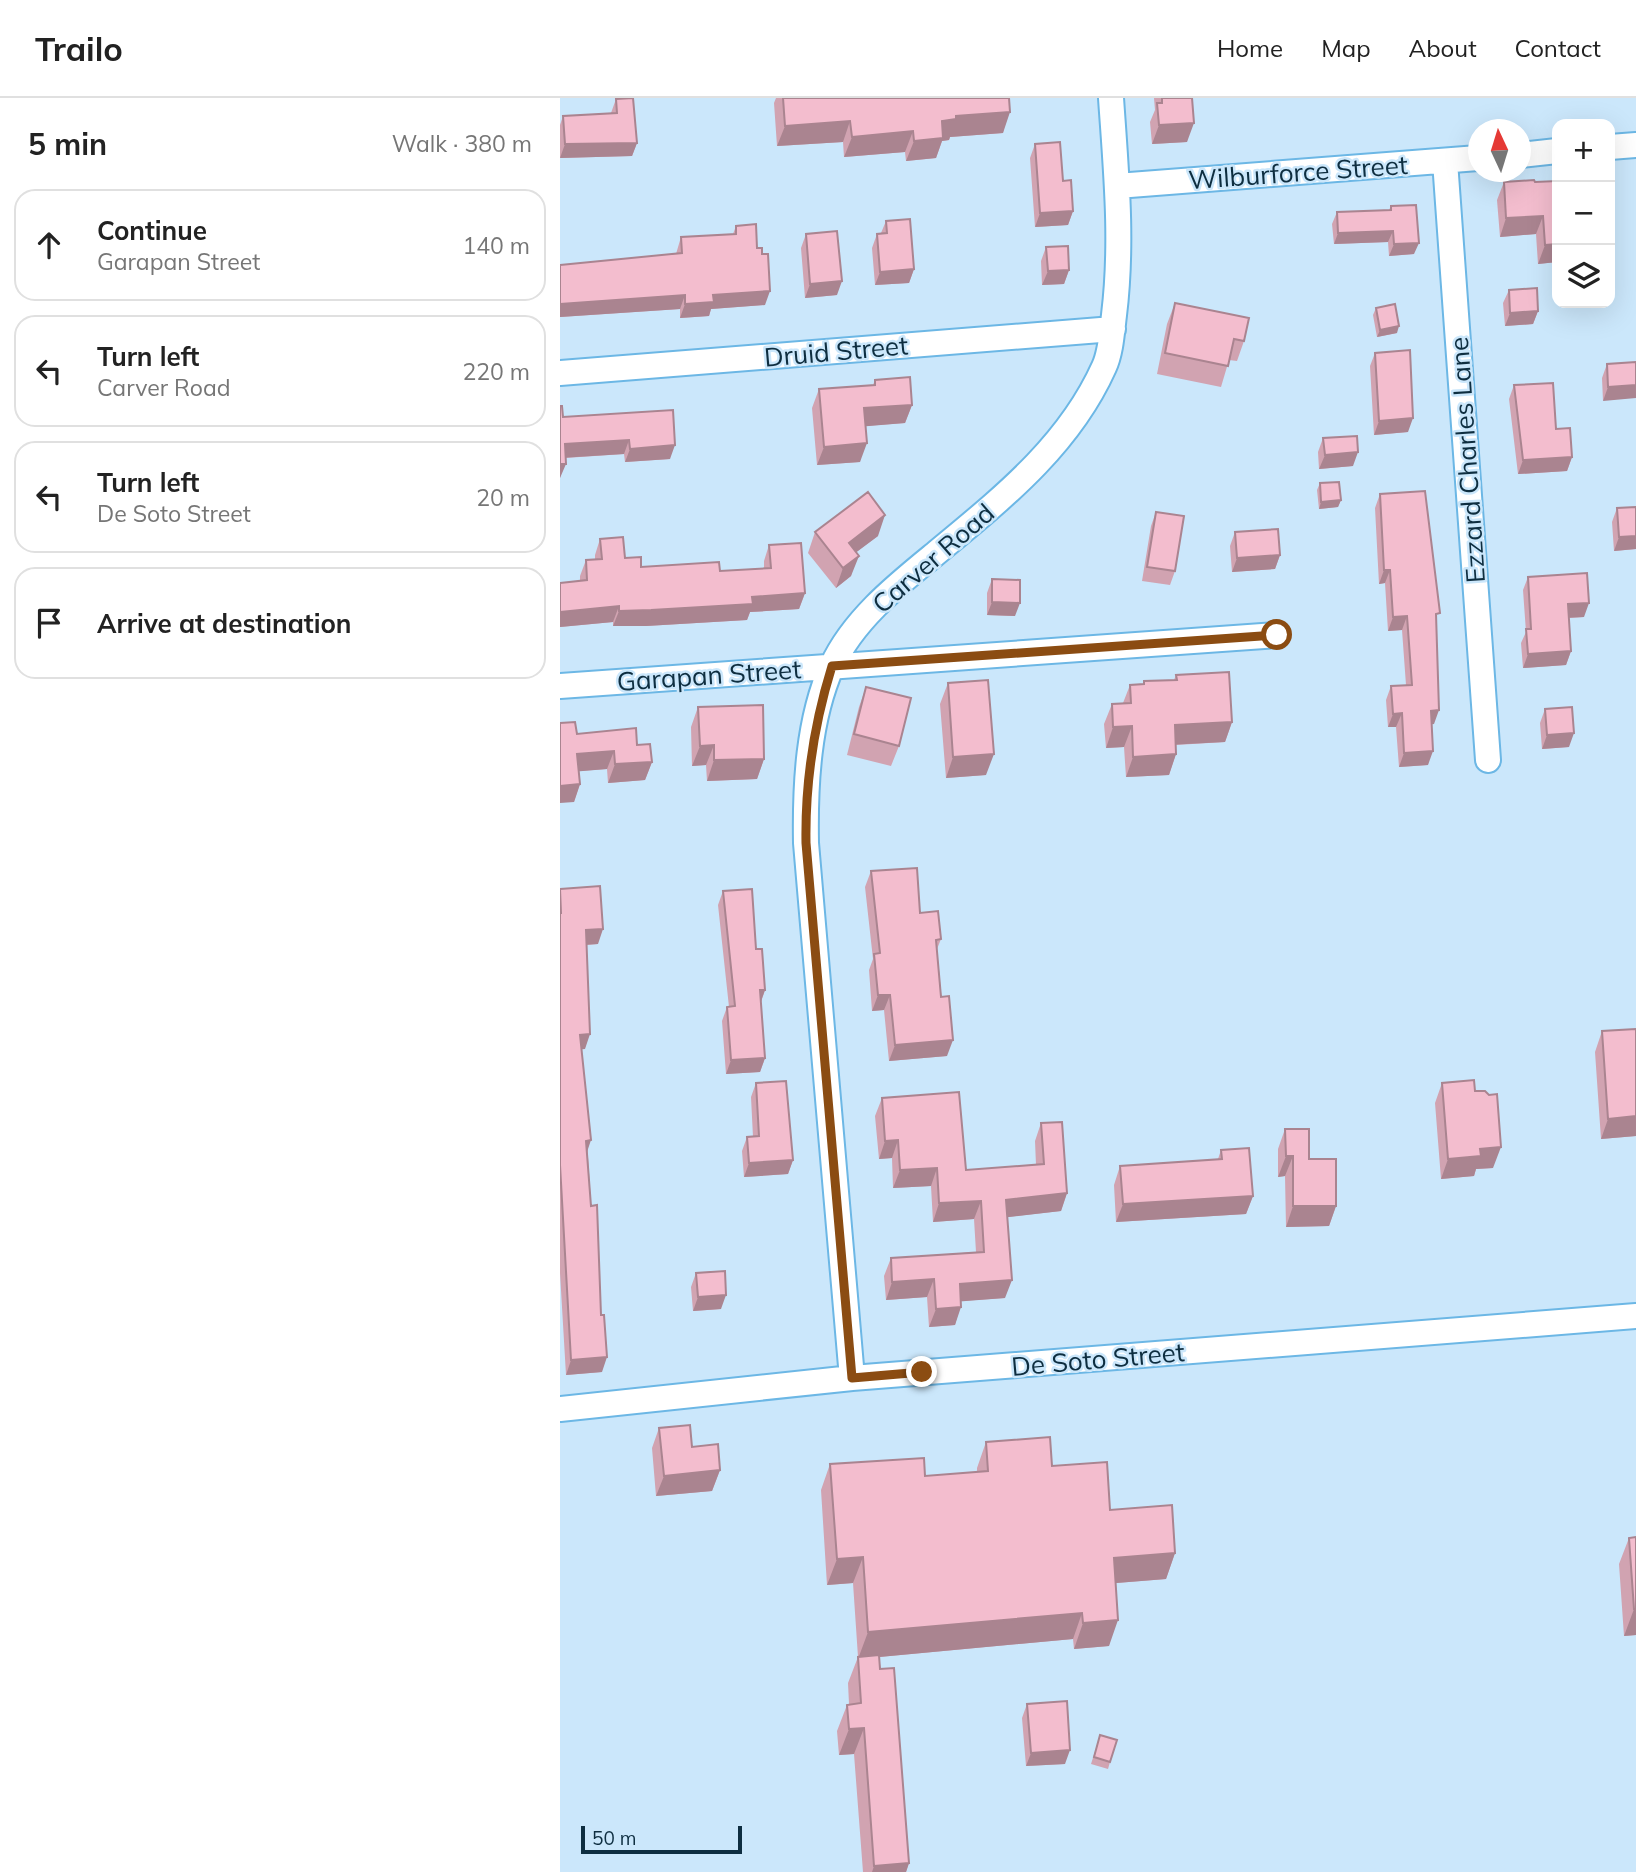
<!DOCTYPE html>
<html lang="en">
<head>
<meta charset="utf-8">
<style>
  :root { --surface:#fff; --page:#f6f6f6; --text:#222; --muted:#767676; --line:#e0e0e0 }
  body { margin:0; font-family:Mulish,sans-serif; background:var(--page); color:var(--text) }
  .controls { position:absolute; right:21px; top:21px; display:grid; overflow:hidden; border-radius:14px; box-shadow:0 7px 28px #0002 }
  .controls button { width:63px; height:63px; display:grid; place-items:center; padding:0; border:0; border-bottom:2px solid var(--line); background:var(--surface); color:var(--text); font:35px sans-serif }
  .compass { position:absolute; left:908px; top:21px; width:63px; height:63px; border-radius:50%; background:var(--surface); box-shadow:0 7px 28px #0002; rotate:356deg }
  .scale { position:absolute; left:21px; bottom:18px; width:161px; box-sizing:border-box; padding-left:7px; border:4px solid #0e2e40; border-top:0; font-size:19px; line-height:24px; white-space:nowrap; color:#0e2e40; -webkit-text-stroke:5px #cbe7fb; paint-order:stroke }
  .stop { position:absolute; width:21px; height:21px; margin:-16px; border:5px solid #8b4c12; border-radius:50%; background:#fff }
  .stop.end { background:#8b4c12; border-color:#fff; box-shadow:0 2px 7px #0008 }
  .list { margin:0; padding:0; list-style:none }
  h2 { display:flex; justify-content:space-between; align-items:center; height:91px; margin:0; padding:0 28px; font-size:30px }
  h2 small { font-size:23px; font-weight:400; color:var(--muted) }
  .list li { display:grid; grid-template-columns:46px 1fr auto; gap:21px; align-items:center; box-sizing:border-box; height:112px; margin:0 14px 14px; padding:0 14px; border:2px solid var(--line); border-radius:21px }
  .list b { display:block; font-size:26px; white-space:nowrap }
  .list p { margin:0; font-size:23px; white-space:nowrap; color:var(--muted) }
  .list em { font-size:23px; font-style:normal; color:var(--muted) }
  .icon { flex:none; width:38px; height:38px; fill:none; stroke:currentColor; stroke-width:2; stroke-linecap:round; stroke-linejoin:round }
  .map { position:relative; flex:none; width:1076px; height:1774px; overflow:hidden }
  header { display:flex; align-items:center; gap:42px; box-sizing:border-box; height:98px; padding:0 35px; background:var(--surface); border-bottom:2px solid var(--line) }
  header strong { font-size:33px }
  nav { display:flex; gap:38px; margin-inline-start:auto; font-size:24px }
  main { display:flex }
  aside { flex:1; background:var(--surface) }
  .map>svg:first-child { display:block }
</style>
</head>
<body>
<header>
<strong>Trailo</strong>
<nav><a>Home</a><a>Map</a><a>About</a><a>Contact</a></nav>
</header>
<main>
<aside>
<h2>5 min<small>Walk · 380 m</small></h2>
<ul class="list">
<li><svg class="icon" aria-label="ahead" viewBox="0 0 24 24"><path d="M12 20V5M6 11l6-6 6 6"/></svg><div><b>Continue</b><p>Garapan Street</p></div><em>140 m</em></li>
<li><svg class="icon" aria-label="left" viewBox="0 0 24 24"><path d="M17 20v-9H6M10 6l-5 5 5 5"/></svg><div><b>Turn left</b><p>Carver Road</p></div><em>220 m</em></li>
<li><svg class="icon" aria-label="left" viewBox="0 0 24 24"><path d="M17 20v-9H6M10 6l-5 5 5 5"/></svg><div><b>Turn left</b><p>De Soto Street</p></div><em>20 m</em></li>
<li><svg class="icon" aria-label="arrive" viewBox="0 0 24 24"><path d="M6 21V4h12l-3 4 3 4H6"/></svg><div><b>Arrive at destination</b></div></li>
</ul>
</aside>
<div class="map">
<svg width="1076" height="1774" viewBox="0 0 1076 1774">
  <rect width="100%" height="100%" fill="#cbe7fb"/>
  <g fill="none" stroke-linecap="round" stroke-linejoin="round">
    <g stroke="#6cb7e5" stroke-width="28">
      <path id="minor" d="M 1050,49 L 1076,47
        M 960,57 L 997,53
        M 885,63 L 928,662
        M 557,88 L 918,60
        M 0,275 L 553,231
        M 0,588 L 717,537
        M 292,1280 L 246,745 C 245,687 248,622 272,568 C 293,522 337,487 375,456 C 441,401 508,349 544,269 C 551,254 552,233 554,217 C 563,144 556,73 551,0
        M 0,1311 L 292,1280 L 1076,1218"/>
    </g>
    <use href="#minor" stroke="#fff" stroke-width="24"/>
  </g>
  <path fill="#d1a3b1" d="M 216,0 L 449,0 L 443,35 L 390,39 L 389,42 L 382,43 L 376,60 L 346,63 L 345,54 L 284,59 L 283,44 L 217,48 L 214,5 Z
    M 594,0 L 632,0 L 627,44 L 592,46 L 590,24 L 595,12 Z
    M 56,1 L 77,45 L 72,58 L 0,60 L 0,27 L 3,18 L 51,15 Z
    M 475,46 L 503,83 L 513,113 L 508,127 L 475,129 L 470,60 Z
    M 974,82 L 997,164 L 978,166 L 976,136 L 940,139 L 937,102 L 944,84 Z
    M 831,108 L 854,156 L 829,158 L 828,144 L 774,146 L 772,126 L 777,114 L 829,112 Z
    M 326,123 L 354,171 L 349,185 L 315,187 L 312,150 L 317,136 L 321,135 Z
    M 176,128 L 197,150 L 205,207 L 151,211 L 149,218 L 120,220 L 120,211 L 0,219 L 0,167 L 116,156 L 121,139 L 173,136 Z
    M 246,136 L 277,197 L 245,200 L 241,150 Z
    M 486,149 L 509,172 L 504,186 L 482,187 L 481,163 Z
    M 949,192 L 978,213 L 973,226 L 945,228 L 943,205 Z
    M 615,205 L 684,243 L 677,263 L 669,262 L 661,289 L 597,276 L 607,226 Z
    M 816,210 L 837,235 L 817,239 L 813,217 Z
    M 815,255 L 848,334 L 814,337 L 810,268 Z
    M 1076,264 L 1043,303 L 1042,280 L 1047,266 Z
    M 315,282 L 352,307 L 345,325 L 305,328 L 300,364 L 257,367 L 252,310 L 259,291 L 313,287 Z
    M 954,287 L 996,331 L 1012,359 L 1007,373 L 958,376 L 949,301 Z
    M 0,308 L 3,319 L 113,312 L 110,361 L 65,364 L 64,356 L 5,360 L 0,380 Z
    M 763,340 L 793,368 L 759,371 L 758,354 Z
    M 760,385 L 781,402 L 778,409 L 759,411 L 757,392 Z
    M 820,396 L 876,526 L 874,626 L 872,626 L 868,667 L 839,669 L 836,629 L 828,629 L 826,602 L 831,588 L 846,587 L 842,532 L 828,533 L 825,485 L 819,486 L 815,410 Z
    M 1076,409 L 1076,451 L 1054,453 L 1052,424 L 1057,410 Z
    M 596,414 L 615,473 L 610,487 L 582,483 L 591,428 Z
    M 255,434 L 318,438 L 296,454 L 291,478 L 276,490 L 248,455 Z
    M 675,434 L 720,457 L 715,471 L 672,474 L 670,448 Z
    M 40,441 L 65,460 L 81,469 L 160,473 L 204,470 L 204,463 L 209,447 L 245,495 L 239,511 L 190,514 L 187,522 L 86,528 L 53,528 L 53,524 L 0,529 L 0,485 L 20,483 L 20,478 L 26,462 L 35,461 L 35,457 Z
    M 968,479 L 1024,519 L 1009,520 L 1011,553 L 1006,567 L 963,570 L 961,545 L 966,534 L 963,492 Z
    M 432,481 L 455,518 L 427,517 L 427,495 Z
    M 616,577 L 672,624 L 665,644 L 616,647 L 616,656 L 609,677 L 566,679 L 564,649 L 546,650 L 544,626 L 552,606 L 563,605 L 570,587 L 583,586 L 584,583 L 614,582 Z
    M 388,585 L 426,677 L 386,680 L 380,606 Z
    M 306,589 L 339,648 L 331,668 L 287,657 L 299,609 Z
    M 138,609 L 204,661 L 197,681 L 147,683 L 146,667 L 132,668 L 131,629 Z
    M 985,611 L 1009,649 L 982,651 L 980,625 Z
    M 17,636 L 77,647 L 92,664 L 85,682 L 48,685 L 47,671 L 19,673 L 20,686 L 14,704 Z
    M 311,773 L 360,815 L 381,841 L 377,851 L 387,958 L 329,963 L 324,912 L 312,913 L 309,872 L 313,861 L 305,789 Z
    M 0,791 L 38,846 L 27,847 L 25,951 L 21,951 L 42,1274 L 6,1277 L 0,1175 Z
    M 163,793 L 196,851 L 205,892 L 201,904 L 205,960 L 200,974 L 166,976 L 162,923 L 167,909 L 169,909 L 158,807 Z
    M 1042,933 L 1076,1038 L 1041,1041 L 1035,954 Z
    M 196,985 L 233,1062 L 228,1076 L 184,1079 L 182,1053 L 187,1039 L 193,1039 L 191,999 Z
    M 882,985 L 915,993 L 933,1070 L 916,1071 L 914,1078 L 881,1081 L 875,1005 Z
    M 322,1000 L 406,1072 L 476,1067 L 475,1043 L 481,1025 L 507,1095 L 501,1113 L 448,1119 L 445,1200 L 401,1203 L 395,1227 L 369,1229 L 367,1199 L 326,1202 L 324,1178 L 331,1160 L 416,1154 L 414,1121 L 373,1124 L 371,1088 L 333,1090 L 332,1060 L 319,1061 L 315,1018 Z
    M 725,1031 L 749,1061 L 776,1108 L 769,1128 L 726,1129 L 725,1078 L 718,1079 L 718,1051 Z
    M 661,1052 L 693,1098 L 686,1116 L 556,1124 L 554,1087 L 560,1068 L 658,1061 Z
    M 136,1175 L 161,1211 L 133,1213 L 131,1189 Z
    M 99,1330 L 132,1349 L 160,1372 L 152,1393 L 96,1398 L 92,1350 Z
    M 426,1344 L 492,1368 L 550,1412 L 615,1455 L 606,1481 L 556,1485 L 549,1548 L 514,1551 L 513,1541 L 319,1559 L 349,1765 L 346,1774 L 303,1774 L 294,1656 L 279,1657 L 277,1633 L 287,1607 L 289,1606 L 288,1585 L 298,1559 L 293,1485 L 267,1487 L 261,1392 L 270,1366 L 365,1378 L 417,1374 L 417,1370 Z
    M 1076,1439 L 1076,1537 L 1064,1538 L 1059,1466 L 1069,1440 Z
    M 467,1606 L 505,1666 L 466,1668 L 462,1620 Z
    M 538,1644 L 550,1664 L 548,1671 L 531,1666 Z"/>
  <path fill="#aa8490" d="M 450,14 L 443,35 L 390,39 L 389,42 L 382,43 L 376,60 L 346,63 L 354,43 L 382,23 L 396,18 Z
    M 290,23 L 283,44 L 217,48 L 225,28 Z
    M 634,25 L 627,44 L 592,46 L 599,27 Z
    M 353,33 L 345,54 L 284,59 L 292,39 Z
    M 77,45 L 72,58 L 0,60 L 5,46 Z
    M 513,113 L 508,127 L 475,129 L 480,115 Z
    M 983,118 L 976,136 L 940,139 L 946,120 Z
    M 833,133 L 828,144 L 774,146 L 778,135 Z
    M 859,145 L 854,156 L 829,158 L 834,146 Z
    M 997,146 L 997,164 L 978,166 L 985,147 Z
    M 354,171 L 349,185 L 315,187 L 320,174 Z
    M 509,172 L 504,186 L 482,187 L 488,173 Z
    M 282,183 L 277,197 L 245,200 L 250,186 Z
    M 210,193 L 205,207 L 151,211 L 149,218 L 120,220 L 125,206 L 153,197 Z
    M 125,197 L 120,211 L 0,219 L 0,206 Z
    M 978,213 L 973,226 L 945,228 L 950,215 Z
    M 839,228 L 837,235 L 817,239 L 820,232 Z
    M 1076,287 L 1076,300 L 1043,303 L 1048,289 Z
    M 352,307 L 345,325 L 297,329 L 304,310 Z
    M 853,320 L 848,334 L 814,337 L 819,323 Z
    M 69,342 L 64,356 L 0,360 L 5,346 Z
    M 307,345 L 300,364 L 257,367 L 264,349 Z
    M 115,347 L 110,361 L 65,364 L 70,351 Z
    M 798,354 L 793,368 L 759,371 L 765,357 Z
    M 1012,359 L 1007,373 L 958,376 L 963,362 Z
    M 0,366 L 6,366 L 0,380 Z
    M 781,402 L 778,409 L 759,411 L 761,404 Z
    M 325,417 L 318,438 L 282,465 L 289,445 Z
    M 1076,438 L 1076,451 L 1054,453 L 1059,439 Z
    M 720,457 L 715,471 L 672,474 L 677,460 Z
    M 299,458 L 291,478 L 276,490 L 283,470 Z
    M 824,472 L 830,472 L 825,485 L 819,486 Z
    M 245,495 L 239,511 L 190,514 L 187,522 L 86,528 L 53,528 L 59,513 L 192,499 Z
    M 432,504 L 460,505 L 455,518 L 427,517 Z
    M 1029,505 L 1024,519 L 1003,520 L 1008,506 Z
    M 59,508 L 53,524 L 0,529 L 0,514 Z
    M 847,518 L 842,532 L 828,533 L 833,519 Z
    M 1011,553 L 1006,567 L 963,570 L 968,556 Z
    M 879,612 L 874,626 L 866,627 L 871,613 Z
    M 842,615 L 836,629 L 828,629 L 833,616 Z
    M 672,624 L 665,644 L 607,647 L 615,627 Z
    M 572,628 L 564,649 L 546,650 L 553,629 Z
    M 1014,635 L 1009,649 L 982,651 L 987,637 Z
    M 154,647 L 146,667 L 132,668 L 140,648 Z
    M 54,653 L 47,671 L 11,674 L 17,656 Z
    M 873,653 L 868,667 L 839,669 L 844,655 Z
    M 434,656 L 426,677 L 386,680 L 393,659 Z
    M 616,656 L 609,677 L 566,679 L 573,659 Z
    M 204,661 L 197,681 L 147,683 L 154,662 Z
    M 92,664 L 85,682 L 48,685 L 55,666 Z
    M 20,686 L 14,704 L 0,705 L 0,688 Z
    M 43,831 L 38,846 L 21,847 L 26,832 Z
    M 200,892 L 205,892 L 200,906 Z
    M 318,897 L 330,897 L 324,912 L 312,913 Z
    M 30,936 L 25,951 L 14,952 L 20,937 Z
    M 393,942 L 387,958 L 329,963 L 335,947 Z
    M 205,960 L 200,974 L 166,976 L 171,962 Z
    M 1076,1018 L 1076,1038 L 1041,1041 L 1048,1021 Z
    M 31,1042 L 26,1057 L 26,1043 Z
    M 338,1042 L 332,1060 L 319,1061 L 325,1043 Z
    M 941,1049 L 933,1070 L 916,1071 L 914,1078 L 881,1081 L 888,1061 L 920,1051 Z
    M 726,1058 L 733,1058 L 725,1078 L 718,1079 Z
    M 233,1062 L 228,1076 L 184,1079 L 189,1065 Z
    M 377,1070 L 371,1088 L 333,1090 L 340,1072 Z
    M 507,1095 L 501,1113 L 440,1120 L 446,1102 Z
    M 693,1098 L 686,1116 L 556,1124 L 563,1106 Z
    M 421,1103 L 414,1121 L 373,1124 L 379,1105 Z
    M 733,1108 L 776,1108 L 769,1128 L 726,1129 Z
    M 374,1181 L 367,1199 L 326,1202 L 332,1184 Z
    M 452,1182 L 445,1200 L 393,1204 L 400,1186 Z
    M 166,1197 L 161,1211 L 133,1213 L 138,1199 Z
    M 401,1209 L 395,1227 L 369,1229 L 376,1211 Z
    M 47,1259 L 42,1274 L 6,1277 L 11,1262 Z
    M 160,1372 L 152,1393 L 96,1398 L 104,1378 Z
    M 615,1455 L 606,1481 L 544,1486 L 554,1460 Z
    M 303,1459 L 293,1485 L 267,1487 L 277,1461 Z
    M 1074,1511 L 1076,1511 L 1076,1537 L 1064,1538 Z
    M 522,1515 L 513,1541 L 298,1561 L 308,1534 Z
    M 558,1522 L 549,1548 L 514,1551 L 523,1525 Z
    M 304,1630 L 294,1656 L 279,1657 L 289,1631 Z
    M 510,1652 L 505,1666 L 466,1668 L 471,1655 Z
    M 349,1765 L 346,1774 L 312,1774 L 314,1768 Z"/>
  <path fill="#f3bdce" stroke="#aa8490" stroke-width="2" d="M 73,0 L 77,45 L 5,46 L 3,18 L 57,15 L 56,1 Z
    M 223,0 L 449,0 L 450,14 L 396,18 L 396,21 L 382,23 L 383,40 L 354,43 L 353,33 L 292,39 L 290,23 L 225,28 Z
    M 602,0 L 632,0 L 634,25 L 599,27 L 597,5 L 602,5 Z
    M 500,44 L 503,83 L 511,82 L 513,113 L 480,115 L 475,46 Z
    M 974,82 L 975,84 L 997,83 L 997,146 L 985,147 L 983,118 L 946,120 L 944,84 Z
    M 856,107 L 859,145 L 834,146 L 833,133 L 778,135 L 777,114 L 831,112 L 831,108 Z
    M 350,121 L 354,171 L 320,174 L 317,136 L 327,135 L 326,123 Z
    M 196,126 L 197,150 L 202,150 L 202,156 L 208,156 L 210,193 L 153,197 L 154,204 L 125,206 L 125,197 L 0,206 L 0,167 L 122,155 L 121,139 L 176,136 L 176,128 Z
    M 277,133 L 282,183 L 250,186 L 246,136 Z
    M 508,148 L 509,172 L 488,173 L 486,149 Z
    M 977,190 L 978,213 L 950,215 L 949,192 Z
    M 615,205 L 689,220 L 684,243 L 674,241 L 668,268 L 605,255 Z
    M 835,206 L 839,228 L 820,232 L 816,210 Z
    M 850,252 L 853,320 L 819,323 L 815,255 Z
    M 1076,264 L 1076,287 L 1048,289 L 1047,266 Z
    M 350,279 L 352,307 L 304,310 L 307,345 L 264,349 L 259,291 L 315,287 L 315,282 Z
    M 993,285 L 996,331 L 1010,330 L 1012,359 L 963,362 L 954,287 Z
    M 0,308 L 2,308 L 3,319 L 113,312 L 115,347 L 70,351 L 69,342 L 5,346 L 6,366 L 0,366 Z
    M 797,338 L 798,354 L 765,357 L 763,340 Z
    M 779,384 L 781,402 L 761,404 L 760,385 Z
    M 865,393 L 880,515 L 876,516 L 879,612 L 871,613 L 873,653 L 844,655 L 842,615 L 833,616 L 831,588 L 852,587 L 847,518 L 833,519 L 830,472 L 824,472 L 820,396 Z
    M 308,394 L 325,417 L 289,445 L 299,458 L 283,470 L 255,434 Z
    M 1076,409 L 1076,438 L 1059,439 L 1057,410 Z
    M 596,414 L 624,418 L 615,473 L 587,469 Z
    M 718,431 L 720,457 L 677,460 L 675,434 Z
    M 63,439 L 65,460 L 81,459 L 81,469 L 159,464 L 160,473 L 211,470 L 209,447 L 241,445 L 245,495 L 192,499 L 193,506 L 91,512 L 59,513 L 59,508 L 0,514 L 0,485 L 27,482 L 26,462 L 42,461 L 40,441 Z
    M 1027,475 L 1029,505 L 1008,506 L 1011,553 L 968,556 L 966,531 L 971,531 L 968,479 Z
    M 432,481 L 460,482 L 460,505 L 432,504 Z
    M 669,574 L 672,624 L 615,627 L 616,656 L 573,659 L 572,628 L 553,629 L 552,606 L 571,605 L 570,587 L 584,586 L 584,583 L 617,582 L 616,577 Z
    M 428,582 L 434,656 L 393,659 L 388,585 Z
    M 306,589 L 351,600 L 339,648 L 294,636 Z
    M 203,607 L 204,661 L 154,662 L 154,647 L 140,648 L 138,609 Z
    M 1012,609 L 1014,635 L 987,637 L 985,611 Z
    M 15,624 L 17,636 L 76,630 L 77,647 L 90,646 L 92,664 L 55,666 L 54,653 L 17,656 L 20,686 L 0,688 L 0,625 Z
    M 357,770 L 360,815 L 378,813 L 381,841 L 376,842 L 381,899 L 389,898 L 393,942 L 335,947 L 330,897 L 318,897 L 314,856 L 320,855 L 311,773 Z
    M 40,788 L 43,831 L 26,832 L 30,936 L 20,937 L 31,1042 L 26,1043 L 31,1108 L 37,1107 L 41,1217 L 44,1217 L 47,1259 L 11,1262 L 0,1067 L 0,815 L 1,815 L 0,791 Z
    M 192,791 L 196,851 L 202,851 L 205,892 L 200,892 L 205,960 L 171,962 L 167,909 L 175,908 L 163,793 Z
    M 1076,931 L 1076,1018 L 1048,1021 L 1042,933 Z
    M 914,982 L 915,993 L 925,993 L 929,997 L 937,996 L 941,1049 L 920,1051 L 921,1058 L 888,1061 L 882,985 Z
    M 226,983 L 233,1062 L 189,1065 L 187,1039 L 199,1038 L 196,985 Z
    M 399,994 L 406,1072 L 484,1066 L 481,1025 L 502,1024 L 507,1095 L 446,1102 L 452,1182 L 400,1186 L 401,1209 L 376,1211 L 374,1181 L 332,1184 L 331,1160 L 424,1154 L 421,1103 L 379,1105 L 377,1070 L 340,1072 L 338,1042 L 325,1043 L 322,1000 Z
    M 725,1031 L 749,1031 L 749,1061 L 776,1061 L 776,1108 L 733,1108 L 733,1058 L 726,1058 Z
    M 689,1050 L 693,1098 L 563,1106 L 560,1068 L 662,1061 L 661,1052 Z
    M 165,1173 L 166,1197 L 138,1199 L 136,1175 Z
    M 130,1327 L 132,1349 L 158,1346 L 160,1372 L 104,1378 L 99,1330 Z
    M 490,1339 L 492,1368 L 547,1364 L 550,1412 L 612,1407 L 615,1455 L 554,1460 L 558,1522 L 523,1525 L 522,1515 L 308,1534 L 303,1459 L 277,1461 L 270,1366 L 364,1360 L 365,1378 L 428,1373 L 426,1344 Z
    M 1076,1439 L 1076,1511 L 1074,1511 L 1069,1440 Z
    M 319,1557 L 320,1571 L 334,1570 L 349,1765 L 314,1768 L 304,1630 L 289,1631 L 287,1607 L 301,1605 L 298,1559 Z
    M 507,1603 L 510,1652 L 471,1655 L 467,1606 Z
    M 540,1637 L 557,1642 L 550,1664 L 534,1659 Z"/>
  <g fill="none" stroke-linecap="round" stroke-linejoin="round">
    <path stroke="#8b4c12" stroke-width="9" d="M 362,1274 L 292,1280 L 246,745 C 245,684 254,626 272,568 L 717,537"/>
  </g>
  <g text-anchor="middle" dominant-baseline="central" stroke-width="5" stroke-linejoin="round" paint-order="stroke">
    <g font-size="26" fill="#0e2e40" stroke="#cbe7fb">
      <text transform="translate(738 74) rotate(-4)">Wilburforce Street</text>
      <text transform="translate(276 253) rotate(-5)">Druid Street</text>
      <text transform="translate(907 362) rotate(-94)">Ezzard Charles Lane</text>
      <text transform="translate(373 460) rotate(-41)">Carver Road</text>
      <text transform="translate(149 577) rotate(-4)">Garapan Street</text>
      <text transform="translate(538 1261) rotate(-5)">De Soto Street</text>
    </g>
  </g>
</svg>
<div class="controls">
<button>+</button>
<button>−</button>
<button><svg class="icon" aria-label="layers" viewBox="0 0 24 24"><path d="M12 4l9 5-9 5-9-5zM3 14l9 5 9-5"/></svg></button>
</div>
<svg class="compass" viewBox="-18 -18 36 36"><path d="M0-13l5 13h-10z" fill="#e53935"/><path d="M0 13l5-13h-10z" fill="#767676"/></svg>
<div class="scale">50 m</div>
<div class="stop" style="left:717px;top:537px"></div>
<div class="stop end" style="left:362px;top:1274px"></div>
</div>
</main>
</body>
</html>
